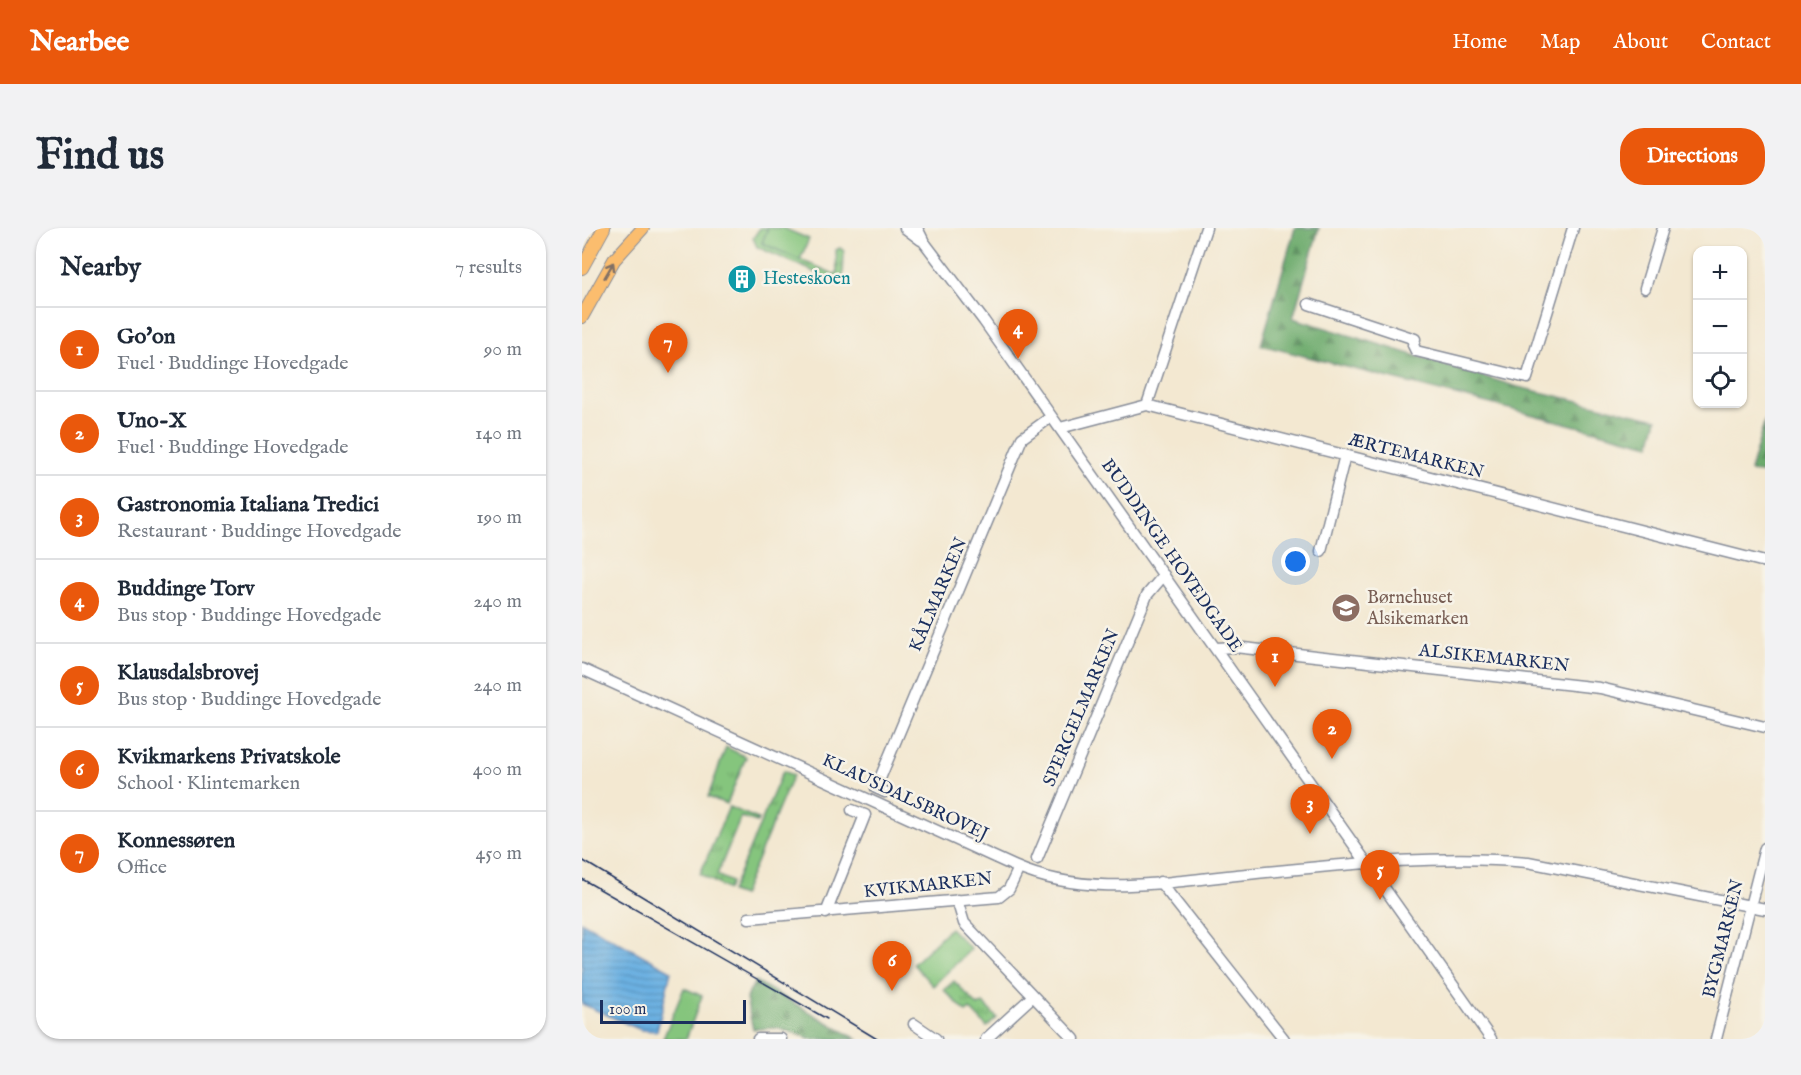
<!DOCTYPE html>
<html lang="en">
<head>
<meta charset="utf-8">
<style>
  :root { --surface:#fff; --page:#f2f2f3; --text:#1f2937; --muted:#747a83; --line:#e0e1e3; --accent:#ea580c }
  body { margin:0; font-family:"IM FELL English",serif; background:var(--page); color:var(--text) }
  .controls { position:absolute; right:18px; top:18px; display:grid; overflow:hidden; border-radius:12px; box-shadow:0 2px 4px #0004 }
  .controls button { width:54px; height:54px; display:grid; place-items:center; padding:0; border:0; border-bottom:2px solid var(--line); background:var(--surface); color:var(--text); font:30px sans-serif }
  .scale { position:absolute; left:18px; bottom:15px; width:146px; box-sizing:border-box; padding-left:6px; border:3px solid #1b2f5e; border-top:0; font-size:16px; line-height:21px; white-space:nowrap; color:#1b2f5e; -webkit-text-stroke:4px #f7f3e8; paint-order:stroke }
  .you { position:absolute; left:714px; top:334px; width:21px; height:21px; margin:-15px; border:4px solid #fff; border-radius:50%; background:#1a73e8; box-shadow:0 0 0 9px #1a73e833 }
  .badge { display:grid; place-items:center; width:39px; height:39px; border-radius:50%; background:var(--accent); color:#fff; font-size:20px; font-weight:700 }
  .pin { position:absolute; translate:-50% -50px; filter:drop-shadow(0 2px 3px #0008) }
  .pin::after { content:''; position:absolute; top:32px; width:21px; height:18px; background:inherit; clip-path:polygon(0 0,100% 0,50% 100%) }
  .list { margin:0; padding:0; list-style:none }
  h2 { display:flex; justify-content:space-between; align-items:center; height:78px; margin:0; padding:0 24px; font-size:26px }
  h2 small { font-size:20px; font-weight:400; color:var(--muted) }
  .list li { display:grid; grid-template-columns:39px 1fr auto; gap:18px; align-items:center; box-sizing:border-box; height:84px; padding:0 24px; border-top:2px solid var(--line) }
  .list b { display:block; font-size:22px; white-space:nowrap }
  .list p { margin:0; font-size:20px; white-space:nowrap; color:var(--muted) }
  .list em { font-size:20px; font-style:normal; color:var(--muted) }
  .icon { flex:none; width:33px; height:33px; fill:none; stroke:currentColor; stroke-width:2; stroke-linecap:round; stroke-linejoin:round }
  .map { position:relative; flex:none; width:1183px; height:811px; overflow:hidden; border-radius:24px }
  header { display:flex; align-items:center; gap:36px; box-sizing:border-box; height:84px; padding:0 30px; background:var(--accent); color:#fff }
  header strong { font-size:28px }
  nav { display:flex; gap:33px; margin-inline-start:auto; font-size:21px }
  .intro { display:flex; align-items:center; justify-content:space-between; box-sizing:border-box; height:144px; padding:0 36px }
  h1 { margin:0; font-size:42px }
  .button { padding:15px 27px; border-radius:24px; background:var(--accent); color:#fff; font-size:21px; font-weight:700 }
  main { display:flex; gap:36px; padding:0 36px }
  aside { flex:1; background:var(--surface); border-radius:24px; box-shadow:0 2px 4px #0004 }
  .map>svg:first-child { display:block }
</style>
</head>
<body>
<header>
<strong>Nearbee</strong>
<nav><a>Home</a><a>Map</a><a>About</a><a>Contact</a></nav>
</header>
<div class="intro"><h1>Find us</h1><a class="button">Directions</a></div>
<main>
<aside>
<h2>Nearby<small>7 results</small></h2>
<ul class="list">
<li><span class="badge">1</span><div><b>Go'on</b><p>Fuel · Buddinge Hovedgade</p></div><em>90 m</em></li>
<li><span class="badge">2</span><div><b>Uno-X</b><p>Fuel · Buddinge Hovedgade</p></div><em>140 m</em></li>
<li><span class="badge">3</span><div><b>Gastronomia Italiana Tredici</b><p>Restaurant · Buddinge Hovedgade</p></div><em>190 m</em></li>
<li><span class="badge">4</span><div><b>Buddinge Torv</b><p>Bus stop · Buddinge Hovedgade</p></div><em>240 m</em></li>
<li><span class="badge">5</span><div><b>Klausdalsbrovej</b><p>Bus stop · Buddinge Hovedgade</p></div><em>240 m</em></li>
<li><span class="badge">6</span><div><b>Kvikmarkens Privatskole</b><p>School · Klintemarken</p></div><em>400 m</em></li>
<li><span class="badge">7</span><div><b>Konnessøren</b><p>Office</p></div><em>450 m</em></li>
</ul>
</aside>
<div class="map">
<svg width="1183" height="811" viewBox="0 0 1183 811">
  <defs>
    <pattern id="grass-tufts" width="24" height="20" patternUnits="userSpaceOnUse" patternTransform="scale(1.5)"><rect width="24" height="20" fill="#85c57d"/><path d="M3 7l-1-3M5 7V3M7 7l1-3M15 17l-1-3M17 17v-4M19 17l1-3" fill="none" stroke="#6ca06a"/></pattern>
    <pattern id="forest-firs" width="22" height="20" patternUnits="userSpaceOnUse" patternTransform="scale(1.5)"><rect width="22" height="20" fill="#6caa6c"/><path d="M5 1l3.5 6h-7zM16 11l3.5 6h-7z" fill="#588b5c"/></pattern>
    <pattern id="water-rules" width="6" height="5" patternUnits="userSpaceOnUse" patternTransform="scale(1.5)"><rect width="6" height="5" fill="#6cb1e2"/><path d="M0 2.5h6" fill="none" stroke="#5890ba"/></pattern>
  </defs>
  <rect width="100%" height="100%" fill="#f7f3e8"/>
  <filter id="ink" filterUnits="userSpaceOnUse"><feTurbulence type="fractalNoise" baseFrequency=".0167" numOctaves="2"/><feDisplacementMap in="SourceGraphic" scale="12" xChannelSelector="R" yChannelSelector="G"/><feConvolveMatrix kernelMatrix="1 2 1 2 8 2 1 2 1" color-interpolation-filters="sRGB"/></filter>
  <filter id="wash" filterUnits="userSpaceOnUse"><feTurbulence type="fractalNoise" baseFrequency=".008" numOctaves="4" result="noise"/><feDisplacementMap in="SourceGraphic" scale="24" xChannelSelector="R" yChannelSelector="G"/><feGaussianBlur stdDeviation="1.35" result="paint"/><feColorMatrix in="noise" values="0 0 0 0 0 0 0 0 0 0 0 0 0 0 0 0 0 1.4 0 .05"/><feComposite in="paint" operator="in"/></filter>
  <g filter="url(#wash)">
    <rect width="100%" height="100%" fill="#f3e8d1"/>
    <path fill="url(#grass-tufts)" stroke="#507a6e" stroke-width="1.5" d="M 178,0 L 186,0 L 180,15 L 252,46 L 255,45 L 254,22 L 258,20 L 262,23 L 261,50 L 253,53 L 175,19 L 171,10 Z
      M 144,519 L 164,529 L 145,576 L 126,569 Z
      M 201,543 L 211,547 L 160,668 L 149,664 Z
      M 147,579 L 176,591 L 175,594 L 159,589 L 135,647 L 149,654 L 146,662 L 118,646 Z
      M 372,753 L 396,778 L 401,775 L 415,790 L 405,799 L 388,781 L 384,784 L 362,762 Z"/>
    <path fill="url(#forest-firs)" stroke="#446c65" stroke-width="1.5" d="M 713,0 L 737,0 L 711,90 L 936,159 L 1075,191 L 1068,217 L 679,117 Z
      M 1183,192 L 1183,246 L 1168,243 Z
      M 173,753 L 275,811 L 231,811 L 195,800 L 171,801 L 164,771 Z"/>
    <path fill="#85c57d" stroke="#507a6e" stroke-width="1.5" d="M 186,0 L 201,0 L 227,11 L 218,32 L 180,15 Z
      M 368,700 L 389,721 L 351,758 L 331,736 Z
      M 102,760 L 120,768 L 104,811 L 81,811 Z"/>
    <path fill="url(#water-rules)" stroke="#4470a0" stroke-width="1.5" d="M 0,694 L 89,743 L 75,803 L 59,802 L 0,776 Z"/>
  </g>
  <g filter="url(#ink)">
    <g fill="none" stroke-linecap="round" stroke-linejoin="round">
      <g stroke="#878c98" stroke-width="13">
        <path id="minor" d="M 323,0 L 339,12
          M 335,0 L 342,14 L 402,93 L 909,811
          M 1063,60 L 1081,0
          M 727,76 L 833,111 L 831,117 L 834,123 L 945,150 L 991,0
          M 565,177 L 624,0
          M 478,200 L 565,177 L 1183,334
          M 739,323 L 763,227
          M 634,420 L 653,419 L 1018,460 L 1183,499
          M 0,441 L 432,638 C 506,671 586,653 665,646 C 759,637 852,626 946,634 L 1183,681
          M 303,564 L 294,560 L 440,210 L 469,189
          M 455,631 L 565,367 L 582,347
          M 578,654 L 702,811
          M 375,672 L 382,695 L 492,811
          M 244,685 L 283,587 L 270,582
          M 167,690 L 417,669 L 427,661 L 437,640
          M 332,796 L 354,811
          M 176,811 L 199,811
          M 404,811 L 451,768
          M 1134,811 L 1183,620"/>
      </g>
      <g stroke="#878c98" stroke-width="14">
        <path id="major" d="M 0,40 L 22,0
          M 0,89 L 32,32 L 61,0"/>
      </g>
      <use href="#minor" stroke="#fff" stroke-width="10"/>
      <use href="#major" stroke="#fbbd6e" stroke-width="12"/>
      <path stroke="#1b2f5e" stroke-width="1.5" d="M 0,632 L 295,811
        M 0,651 L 245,791"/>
    </g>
    <defs><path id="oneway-shaft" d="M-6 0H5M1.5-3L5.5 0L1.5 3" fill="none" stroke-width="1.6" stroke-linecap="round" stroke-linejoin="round" transform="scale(1.5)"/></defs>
    <use stroke="#806f65" href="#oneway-shaft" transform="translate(27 42) rotate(-60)"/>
  </g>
  <defs>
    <g id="building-disc" transform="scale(1.5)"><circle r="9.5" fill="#0f9aa8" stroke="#f7f3e8"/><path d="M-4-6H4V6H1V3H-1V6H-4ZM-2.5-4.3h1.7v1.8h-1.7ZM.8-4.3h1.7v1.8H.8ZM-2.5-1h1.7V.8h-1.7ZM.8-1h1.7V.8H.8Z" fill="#fff"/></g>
    <g id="school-disc" transform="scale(1.5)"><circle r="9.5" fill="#8d6e63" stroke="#f7f3e8"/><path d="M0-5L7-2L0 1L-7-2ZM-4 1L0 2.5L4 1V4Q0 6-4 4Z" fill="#fff"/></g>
  </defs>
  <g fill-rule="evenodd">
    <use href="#building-disc" x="160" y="51"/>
    <use href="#school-disc" x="764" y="380"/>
  </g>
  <g text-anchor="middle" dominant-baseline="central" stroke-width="5" stroke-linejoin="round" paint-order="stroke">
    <g font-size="18" fill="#0d838f" stroke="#f7f3e8" text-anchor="start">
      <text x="181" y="51">Hesteskoen</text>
    </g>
    <g font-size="18" fill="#1b2f5e" stroke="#f7f3e8">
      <text transform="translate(834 229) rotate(14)">ÆRTEMARKEN</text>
      <text transform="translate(589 328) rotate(55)">BUDDINGE HOVEDGADE</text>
      <text transform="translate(357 367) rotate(-67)">KÅLMARKEN</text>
      <text transform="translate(912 431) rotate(6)">ALSIKEMARKEN</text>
      <text transform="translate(500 480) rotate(-67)">SPERGELMARKEN</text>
      <text transform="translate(323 570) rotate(25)">KLAUSDALSBROVEJ</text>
      <text transform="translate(346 658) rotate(-6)">KVIKMARKEN</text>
      <text transform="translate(1142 711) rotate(-76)">BYGMARKEN</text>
    </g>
    <g font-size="18" fill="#785e54" stroke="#f7f3e8" text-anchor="start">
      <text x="785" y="370">Børnehuset<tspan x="785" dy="21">Alsikemarken</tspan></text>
    </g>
  </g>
</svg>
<div class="controls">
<button>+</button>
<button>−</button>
<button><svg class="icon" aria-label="locate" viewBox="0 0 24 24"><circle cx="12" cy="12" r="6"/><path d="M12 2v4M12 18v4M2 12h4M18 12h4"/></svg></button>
</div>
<div class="scale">100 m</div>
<div class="you"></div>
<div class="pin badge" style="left:693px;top:459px">1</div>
<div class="pin badge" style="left:750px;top:531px">2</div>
<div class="pin badge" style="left:728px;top:606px">3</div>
<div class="pin badge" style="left:436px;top:131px">4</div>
<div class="pin badge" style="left:798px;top:672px">5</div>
<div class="pin badge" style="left:310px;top:763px">6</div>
<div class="pin badge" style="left:86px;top:145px">7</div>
</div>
</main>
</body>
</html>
